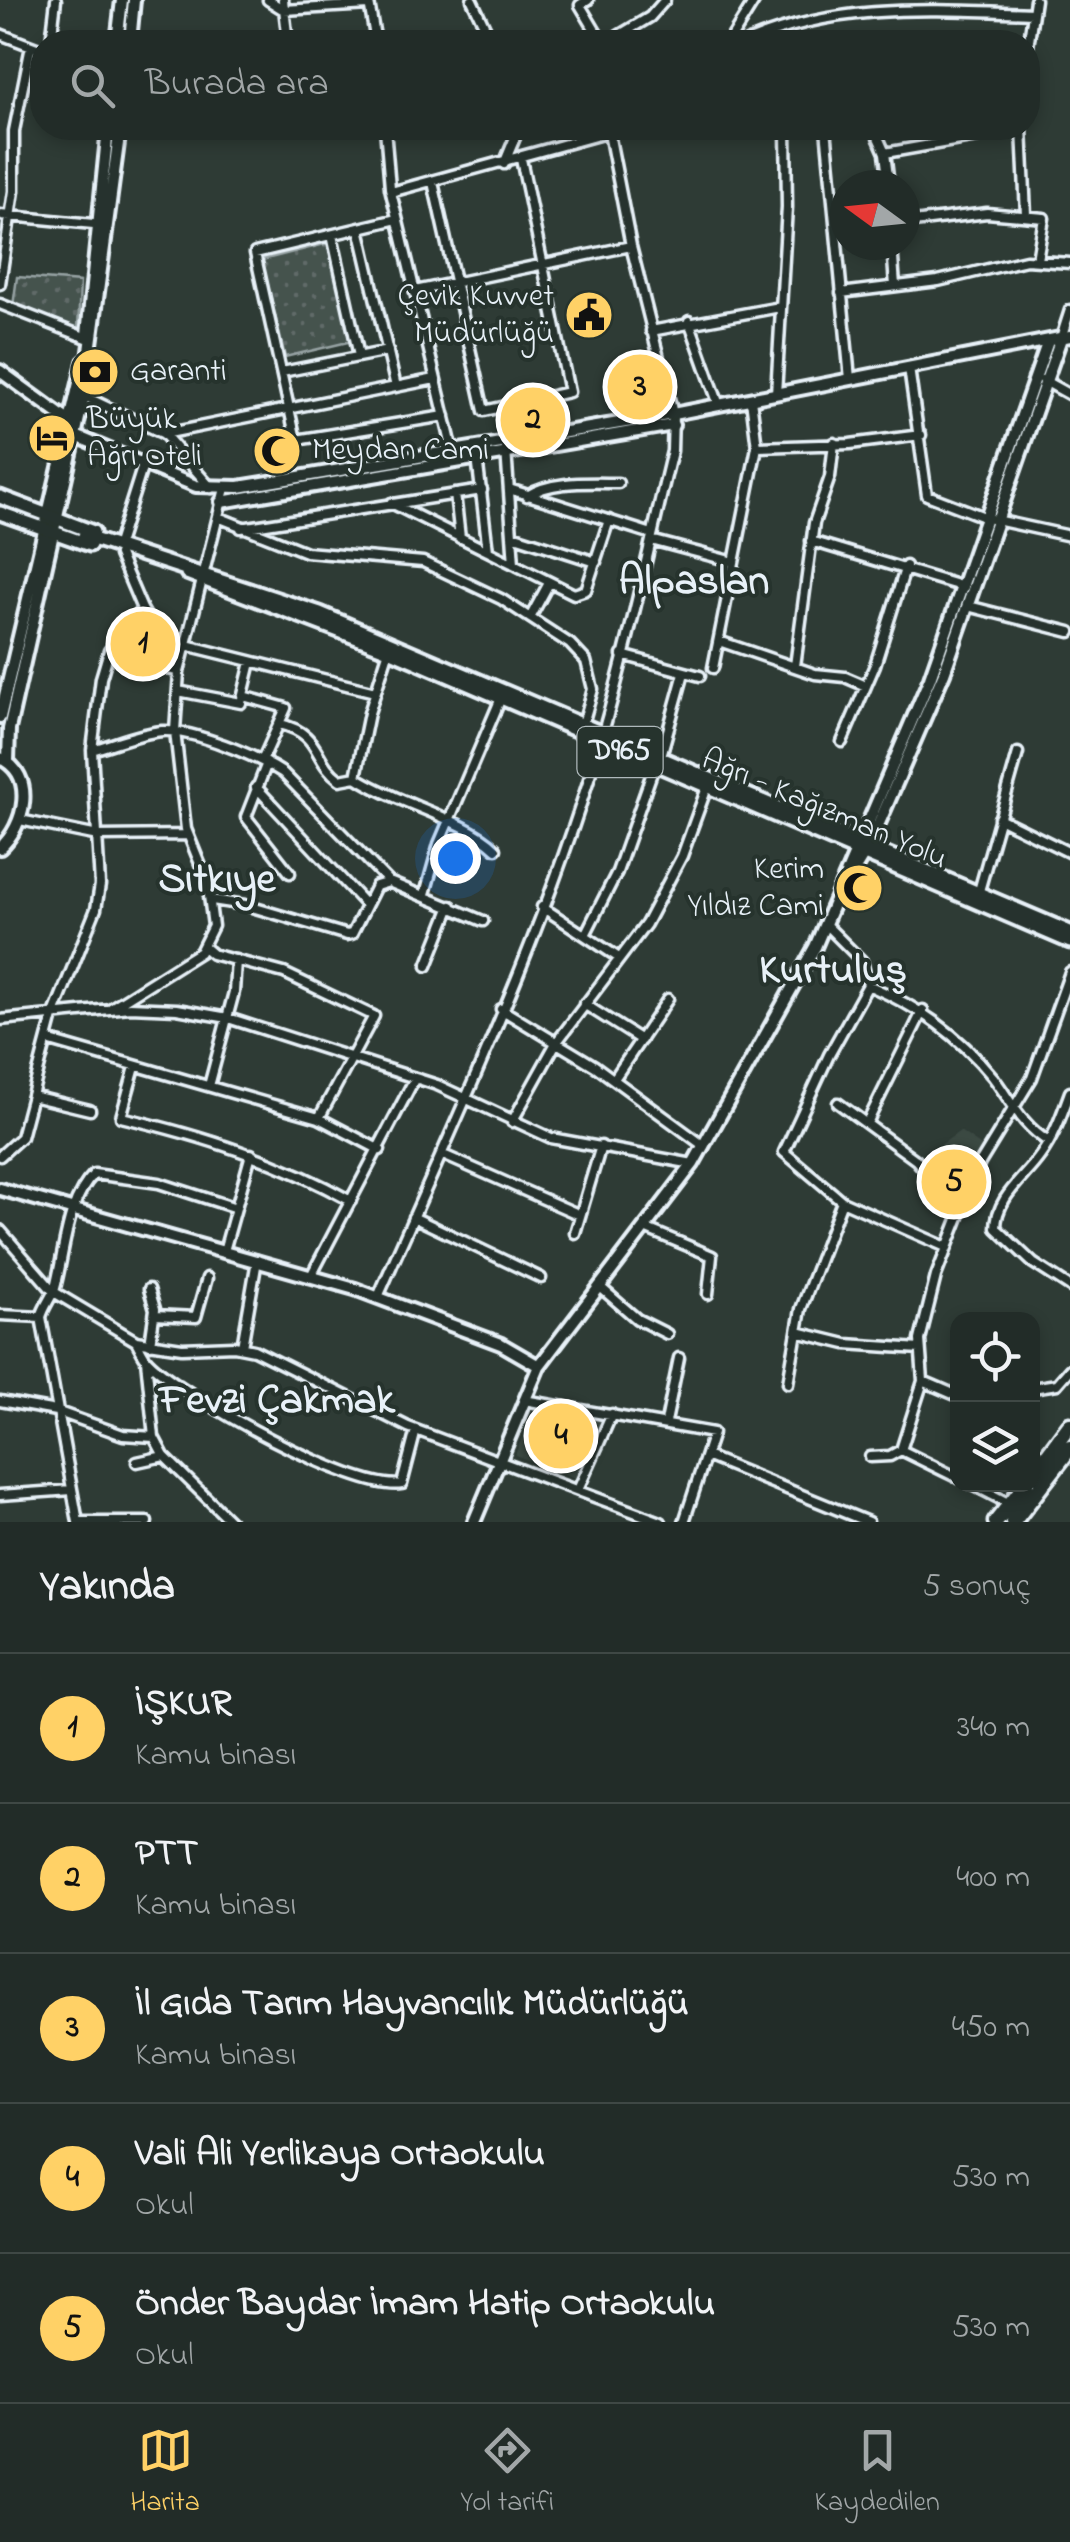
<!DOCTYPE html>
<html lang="tr">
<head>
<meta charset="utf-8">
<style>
  :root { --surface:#222c28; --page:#2e3834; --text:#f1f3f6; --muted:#a2a7a8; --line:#3f4845; --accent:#ffd166 }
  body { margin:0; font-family:"Indie Flower",sans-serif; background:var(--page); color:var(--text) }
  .controls { position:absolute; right:30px; bottom:30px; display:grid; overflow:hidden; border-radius:20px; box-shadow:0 5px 15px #0003 }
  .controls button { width:90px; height:90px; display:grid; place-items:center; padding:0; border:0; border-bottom:2px solid var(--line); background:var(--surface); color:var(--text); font:50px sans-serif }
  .compass { position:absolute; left:830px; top:170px; width:90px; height:90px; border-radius:50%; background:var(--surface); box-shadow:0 5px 15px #0003; rotate:285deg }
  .you { position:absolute; left:455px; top:858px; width:35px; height:35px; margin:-25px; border:8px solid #fff; border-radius:50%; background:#1a73e8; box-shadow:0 0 0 15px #1a73e833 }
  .badge { display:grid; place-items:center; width:65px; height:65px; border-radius:50%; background:var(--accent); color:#111; font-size:32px; font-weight:700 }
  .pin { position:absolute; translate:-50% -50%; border:5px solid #fff; box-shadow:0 2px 10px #0006 }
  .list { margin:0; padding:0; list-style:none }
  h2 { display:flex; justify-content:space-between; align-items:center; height:130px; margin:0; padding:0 40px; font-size:42px }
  h2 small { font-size:32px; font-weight:400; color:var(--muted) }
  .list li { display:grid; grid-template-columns:65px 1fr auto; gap:30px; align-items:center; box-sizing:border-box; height:150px; padding:0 40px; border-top:2px solid var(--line) }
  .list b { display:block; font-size:38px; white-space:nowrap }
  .list p { margin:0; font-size:32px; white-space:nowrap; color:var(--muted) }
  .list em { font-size:32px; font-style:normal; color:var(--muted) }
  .icon { flex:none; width:55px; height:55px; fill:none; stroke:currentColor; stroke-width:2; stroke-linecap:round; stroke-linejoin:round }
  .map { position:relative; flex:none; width:1070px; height:1522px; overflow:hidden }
  .search { position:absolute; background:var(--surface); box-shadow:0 5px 15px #0003; left:30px; right:30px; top:30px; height:110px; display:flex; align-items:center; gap:25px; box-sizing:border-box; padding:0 35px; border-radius:40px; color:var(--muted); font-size:38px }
  .sheet { height:880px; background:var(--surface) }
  nav { display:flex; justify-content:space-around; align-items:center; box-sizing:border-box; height:140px; border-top:2px solid var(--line); background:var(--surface); font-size:28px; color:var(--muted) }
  nav a { display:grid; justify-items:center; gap:5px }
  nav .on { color:var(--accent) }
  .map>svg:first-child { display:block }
</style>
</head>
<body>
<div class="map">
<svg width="1070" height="1522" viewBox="0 0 1070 1522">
  <defs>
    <pattern id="park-dots" width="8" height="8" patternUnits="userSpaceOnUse" patternTransform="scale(2.5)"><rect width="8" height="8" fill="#45524e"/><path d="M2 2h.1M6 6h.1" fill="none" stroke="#606b68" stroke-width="1.8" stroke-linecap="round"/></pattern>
  </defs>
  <rect width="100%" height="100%" fill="#2e3b35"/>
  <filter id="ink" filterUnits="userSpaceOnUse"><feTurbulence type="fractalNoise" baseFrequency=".01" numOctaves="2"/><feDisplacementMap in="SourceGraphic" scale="20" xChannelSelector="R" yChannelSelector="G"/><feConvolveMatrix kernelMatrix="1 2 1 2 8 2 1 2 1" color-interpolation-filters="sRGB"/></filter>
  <g filter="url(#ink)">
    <path fill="#3b4843" d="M 960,1131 L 987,1150 L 959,1201 L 917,1162 Z
      M 536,1404 L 609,1416 L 578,1479 L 515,1455 Z"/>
    <path fill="url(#park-dots)" stroke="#96a2a3" stroke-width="2.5" d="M 329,243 L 352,341 L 285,357 L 262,260 Z
      M 17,277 L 80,282 L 78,330 L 50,326 L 13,306 Z"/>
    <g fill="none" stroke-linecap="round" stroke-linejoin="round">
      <path stroke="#4a5652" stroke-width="11" stroke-dasharray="11 5.5" stroke-linecap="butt" d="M 15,512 L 84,536"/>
      <g stroke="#e8f1f8" stroke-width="15">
        <path id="street" d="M 268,0 L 284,10 L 369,5
          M 283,0 L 288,42
          M 472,0 L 492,42
          M 588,0 L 580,5 L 602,42
          M 369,3 L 376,42
          M 0,34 L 42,50
          M 51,42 L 56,0
          M 608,42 L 650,17 L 665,0
          M 729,42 L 755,0
          M 747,42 C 841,2 933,10 1032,13
          M 1028,47 L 1035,0
          M 385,128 L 390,188 L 454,455
          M 826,128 L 850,379
          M 874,128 L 885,153 L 889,185
          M 1022,128 L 1026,215
          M 885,153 L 1022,129
          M 504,164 L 519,128
          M 433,182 L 484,411 L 569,392 L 521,159
          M 391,192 L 624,128
          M 0,215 L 104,225
          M 397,219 L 255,253 L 296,440 L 445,416
          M 905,223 L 987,213 L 1044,218 L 1037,260
          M 359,228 L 396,387
          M 332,235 L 359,356
          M 892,245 L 895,286
          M 0,284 L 14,191 L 14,131 L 31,46
          M 415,291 L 631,246
          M 841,293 L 938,281 L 1026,260 L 1070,263
          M 0,304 L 87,338
          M 689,321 L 719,405
          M 651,331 L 780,307
          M 1061,338 L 1070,310
          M 909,368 L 927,495 L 987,518 L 1070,536
          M 282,372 L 388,351
          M 1043,380 L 1070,395
          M 776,394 L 787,207 L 786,128
          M 84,396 L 164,434 L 211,488
          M 164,434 L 435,379
          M 757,447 L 850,444 L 921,435
          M 506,449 L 514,564
          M 477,457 L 488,551
          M 509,489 L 652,534
          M 455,494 L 460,538
          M 527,496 C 551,480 589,483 618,483
          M 391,503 L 574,594 L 586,590 L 609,520
          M 218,517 L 306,552 L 423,562 L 501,599 L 570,644 L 586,661 L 593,689 L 583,724
          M 241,528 L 482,490
          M 512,535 L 596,562
          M 651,540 L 734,562
          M 119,541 L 143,465
          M 811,541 L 964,587
          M 119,555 L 142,609 L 178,671
          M 968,606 L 1070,632
          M 530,618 L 549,583
          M 719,641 L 815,674 L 845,677 L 866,686
          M 186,645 L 375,692
          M 109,651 L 179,672
          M 622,655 L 700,676
          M 795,666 L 814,523 L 830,477 L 834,443
          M 713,668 L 757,447 L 751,399
          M 178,691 L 241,703 L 251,662
          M 243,696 L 286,708 L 262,761
          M 280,724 C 322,734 312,760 340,780 L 356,777 C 395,803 466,819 496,849
          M 842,742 L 875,665 L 906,566
          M 92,750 C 114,744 139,733 162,731 C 192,729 257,756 283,773 L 389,882
          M 661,756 L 684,673
          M 267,763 L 246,817 L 290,873
          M 356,777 L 369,713 L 389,650
          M 256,787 L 364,903
          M 999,818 L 1070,853
          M 20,820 L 98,836 L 188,835
          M 979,891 L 1018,753
          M 425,894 L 439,844 L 501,698
          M 212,900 L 245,905 L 347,935 L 352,934 L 376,886 L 389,882 L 483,921
          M 542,907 L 619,958
          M 825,924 L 862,961 L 868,985 L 829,1055 L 784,1152 L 842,1201 L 946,1247
          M 586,933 L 617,872 L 654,767
          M 205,948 L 212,954 L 284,973 L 374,1016 L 319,1118
          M 427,966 L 451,906
          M 868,985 C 920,1008 957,1033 993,1077 C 1011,1101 1022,1126 1049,1142
          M 584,1004 L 641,1040
          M 111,1008 L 200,952 L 213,926 L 207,881 L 186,829 L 175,731 L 179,672 L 225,488
          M 501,1009 L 595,1066 L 704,1146
          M 0,1020 L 130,1007 L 177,1009 L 228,1018 L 437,1085 L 551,1138 L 693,1164
          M 47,1040 L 319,1118 L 380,1150
          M 135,1067 L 121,1117 C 202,1136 278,1160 351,1201
          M 614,1079 L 668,999
          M 209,1086 L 234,992 L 236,960
          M 1070,1092 C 1062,1114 1054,1137 1040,1156 C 1024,1179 996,1197 996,1228 L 1033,1263 L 1070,1287
          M 32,1096 L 90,1110
          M 838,1103 L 916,1160 L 933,1180
          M 512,1122 L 556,1043 L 646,924 L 682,856 L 706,790
          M 867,1123 L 923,1010
          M 441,1154 L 580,1215
          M 0,1156 L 21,1137 L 53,1016 L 96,909 L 100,885 L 92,750 L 101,678 L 109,651 L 142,609
          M 413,1217 L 541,1278
          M 647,1229 L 712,1256 L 708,1294
          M 0,1230 L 54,1292 L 136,1341 L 182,1348 L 234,1346 L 254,1350 L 408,1427 L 661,1522
          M 575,1233 L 601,1146
          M 224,1251 L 251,1154
          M 311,1276 L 415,1078
          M 599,1286 L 637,1319 L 667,1334
          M 149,1289 L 155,1309 L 150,1344
          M 378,1297 C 459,1113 548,926 603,732 C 630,640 649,545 672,451 L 673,414 L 631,246 L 608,128
          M 0,1315 L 41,1317
          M 155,1315 L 196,1317 L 207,1278
          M 797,1332 L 846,1344 L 920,1349
          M 136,1341 C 140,1348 143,1356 148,1361 C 182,1396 357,1493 402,1484 L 416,1430
          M 242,1347 L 257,1260
          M 146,1360 L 154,1437 L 164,1456 L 231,1522
          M 923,1381 L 958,1396
          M 788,1383 L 801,1309 L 842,1201
          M 1032,1388 L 1057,1384 L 1070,1369
          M 524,1400 L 713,1433 L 684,1522
          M 0,1401 L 56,1411 L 123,1435 L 154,1437
          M 666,1422 L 679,1358
          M 901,1450 L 958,1478
          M 706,1456 L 868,1522
          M 870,1457 L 890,1456 L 901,1450 L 923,1381 L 920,1340 L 936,1276 L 980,1163 L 1032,1078 L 1070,972
          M 137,1462 L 164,1456
          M 971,1484 L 1010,1504
          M 578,1490 L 612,1414
          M 0,1495 L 72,1490
          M 78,1522 L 41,1317 C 44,1306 51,1298 55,1288 C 65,1251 66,1202 94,1174 L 159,1183 L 236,1208
          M 78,1522 L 147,1522"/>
      </g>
      <g stroke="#e8f1f8" stroke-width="18">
        <path id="secondary" d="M 117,42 L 122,0
          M 130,42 L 134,0
          M 87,335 L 108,128
          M 0,371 L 70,422
          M 76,436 L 196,486 L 239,487 L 673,414 L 1070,336
          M 221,502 L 673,425
          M 0,717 L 84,362
          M 0,758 C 37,775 25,826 0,848
          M 8,761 L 9,729 L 84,396 L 120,128
          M 847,882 L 870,844 L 944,673 L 1061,338
          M 0,1189 L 355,1289 L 501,1344 L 539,1366
          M 474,1522 L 539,1366 L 693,1164 L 815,947 L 930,678 L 1048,341"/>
      </g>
      <g stroke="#e8f1f8" stroke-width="19">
        <path id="primary" d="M 0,497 L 93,532
          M 0,513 L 90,545
          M 84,536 L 320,613 L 1070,932
          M 187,573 L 389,650 L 1070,942"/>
      </g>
      <g stroke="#e8f1f8" stroke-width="21">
        <path id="highway" d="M 1032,1476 L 1070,1425
          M 996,1522 L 1026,1484
          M 1013,1522 L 1070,1448"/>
      </g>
      <use href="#street" stroke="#26332d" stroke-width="8"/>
      <use href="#secondary" stroke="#26332d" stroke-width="10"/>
      <use href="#primary" stroke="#26332d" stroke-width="11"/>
      <use href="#highway" stroke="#26332d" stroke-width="14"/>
    </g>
  </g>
  <defs>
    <g id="civic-disc" transform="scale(2.5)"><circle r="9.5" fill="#ffd166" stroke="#26332d"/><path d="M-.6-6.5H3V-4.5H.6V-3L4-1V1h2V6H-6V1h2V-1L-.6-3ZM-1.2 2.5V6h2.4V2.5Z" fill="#111"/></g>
    <g id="bank-disc" transform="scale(2.5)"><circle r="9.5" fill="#ffd166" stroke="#26332d"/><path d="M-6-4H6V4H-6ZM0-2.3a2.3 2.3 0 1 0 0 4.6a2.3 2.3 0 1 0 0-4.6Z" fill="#111"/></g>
    <g id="hotel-disc" transform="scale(2.5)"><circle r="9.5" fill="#ffd166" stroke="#26332d"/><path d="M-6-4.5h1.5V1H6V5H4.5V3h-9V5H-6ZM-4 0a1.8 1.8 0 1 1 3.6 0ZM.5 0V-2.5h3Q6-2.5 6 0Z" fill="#111"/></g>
    <g id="mosque-disc" transform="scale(2.5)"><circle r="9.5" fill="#ffd166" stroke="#26332d"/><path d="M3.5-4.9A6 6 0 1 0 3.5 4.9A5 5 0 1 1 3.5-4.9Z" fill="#111"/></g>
  </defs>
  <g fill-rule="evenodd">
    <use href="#civic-disc" x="589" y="315"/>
    <use href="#bank-disc" x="95" y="372"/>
    <use href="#hotel-disc" x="52" y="438"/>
    <use href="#mosque-disc" x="277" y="451"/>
    <use href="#mosque-disc" x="859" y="888"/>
  </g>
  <g text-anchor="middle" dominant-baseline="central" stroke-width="8" stroke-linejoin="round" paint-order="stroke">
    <rect fill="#26332d" stroke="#aeb8bb" stroke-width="2.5" x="577.5" y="727" width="85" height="50" rx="8"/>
    <g font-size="30" font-weight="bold" fill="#e8f1f8">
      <text x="620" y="752">D965</text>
    </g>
    <g font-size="32" fill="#e8f1f8" stroke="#26332d" text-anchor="start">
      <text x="554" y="297" text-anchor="end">Çevik Kuvvet<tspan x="554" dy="37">Müdürlüğü</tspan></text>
      <text x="130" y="372">Garanti</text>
      <text x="87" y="420">Büyük<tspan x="87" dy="37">Ağrı Oteli</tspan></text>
      <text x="312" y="451">Meydan Cami</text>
      <text x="824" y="870" text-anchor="end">Kerim<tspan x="824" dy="37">Yıldız Cami</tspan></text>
    </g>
    <g font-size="32" fill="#e8f1f8" stroke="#26332d">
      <text transform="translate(824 810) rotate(23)">Ağrı - Kağızman Yolu</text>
    </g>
    <g font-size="42" font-weight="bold" fill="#e8f1f8" stroke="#26332d">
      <text x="694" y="582">Alpaslan</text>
      <text x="217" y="880">Sıtkıye</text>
      <text x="833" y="971">Kurtuluş</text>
      <text x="277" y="1401">Fevzi Çakmak</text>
    </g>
  </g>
</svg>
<div class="controls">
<button><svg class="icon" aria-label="locate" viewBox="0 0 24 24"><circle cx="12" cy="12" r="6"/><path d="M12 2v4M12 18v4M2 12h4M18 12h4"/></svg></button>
<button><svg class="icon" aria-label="layers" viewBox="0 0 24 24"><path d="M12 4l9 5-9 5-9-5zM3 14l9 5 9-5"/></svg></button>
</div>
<svg class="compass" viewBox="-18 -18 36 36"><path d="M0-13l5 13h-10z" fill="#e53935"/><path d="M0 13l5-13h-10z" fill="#a2a7a8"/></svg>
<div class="you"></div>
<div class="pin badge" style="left:143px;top:644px">1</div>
<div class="pin badge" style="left:533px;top:420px">2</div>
<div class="pin badge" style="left:640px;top:387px">3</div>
<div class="pin badge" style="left:561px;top:1436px">4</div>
<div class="pin badge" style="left:954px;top:1182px">5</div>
<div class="search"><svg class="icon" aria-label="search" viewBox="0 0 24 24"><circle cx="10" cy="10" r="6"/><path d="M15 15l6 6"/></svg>Burada ara</div>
</div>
<section class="sheet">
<h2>Yakında<small>5 sonuç</small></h2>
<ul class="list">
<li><span class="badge">1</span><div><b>İŞKUR</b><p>Kamu binası</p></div><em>340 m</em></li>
<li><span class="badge">2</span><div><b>PTT</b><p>Kamu binası</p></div><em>400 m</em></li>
<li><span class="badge">3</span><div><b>İl Gıda Tarım Hayvancılık Müdürlüğü</b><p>Kamu binası</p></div><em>450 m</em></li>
<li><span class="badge">4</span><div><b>Vali Ali Yerlikaya Ortaokulu</b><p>Okul</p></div><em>530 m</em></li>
<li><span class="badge">5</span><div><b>Önder Baydar İmam Hatip Ortaokulu</b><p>Okul</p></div><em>530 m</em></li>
</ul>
</section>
<nav>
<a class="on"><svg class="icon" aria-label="map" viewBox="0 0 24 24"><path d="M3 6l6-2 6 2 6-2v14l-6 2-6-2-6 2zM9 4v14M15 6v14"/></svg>Harita</a>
<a><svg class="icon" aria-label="directions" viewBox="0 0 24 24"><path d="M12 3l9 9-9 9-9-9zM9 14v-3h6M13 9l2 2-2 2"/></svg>Yol tarifi</a>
<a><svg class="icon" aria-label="saved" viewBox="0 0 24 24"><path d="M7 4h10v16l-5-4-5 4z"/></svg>Kaydedilen</a>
</nav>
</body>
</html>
